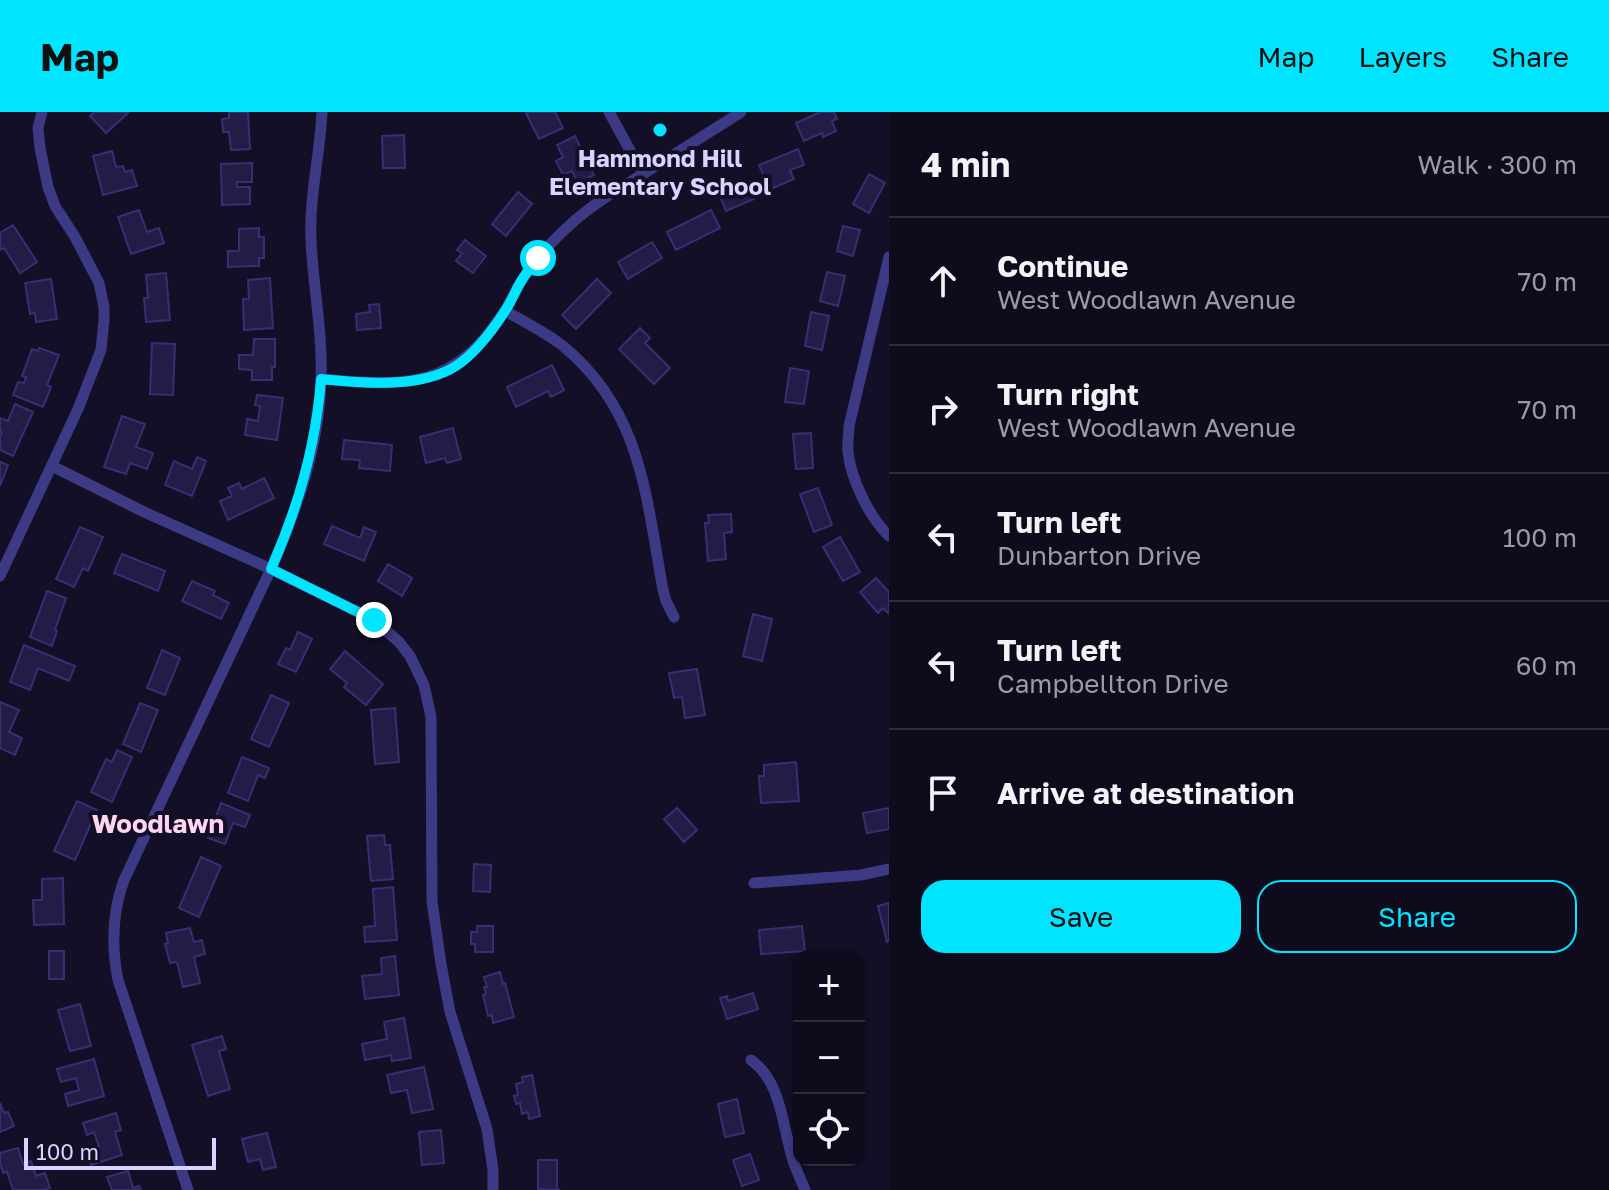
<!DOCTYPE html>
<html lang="en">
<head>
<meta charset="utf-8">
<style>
  :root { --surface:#0e0b1c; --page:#1c1929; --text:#f1f3f6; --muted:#9b9ba3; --line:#2e2b3b; --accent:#00e5ff }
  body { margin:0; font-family:"Golos Text",sans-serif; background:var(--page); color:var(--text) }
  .controls { position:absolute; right:24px; bottom:24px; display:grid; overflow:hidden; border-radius:16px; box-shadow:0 2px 6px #0004 }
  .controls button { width:72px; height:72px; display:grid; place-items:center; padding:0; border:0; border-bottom:2px solid var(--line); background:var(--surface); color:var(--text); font:40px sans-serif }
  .scale { position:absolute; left:24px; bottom:20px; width:192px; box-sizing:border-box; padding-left:8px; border:4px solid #d9d4ff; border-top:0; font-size:22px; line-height:28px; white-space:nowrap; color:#d9d4ff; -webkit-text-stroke:6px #130f26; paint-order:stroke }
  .stop { position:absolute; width:24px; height:24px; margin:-18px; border:6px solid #00e5ff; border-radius:50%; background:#fff }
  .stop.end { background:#00e5ff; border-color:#fff; box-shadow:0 2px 8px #0008 }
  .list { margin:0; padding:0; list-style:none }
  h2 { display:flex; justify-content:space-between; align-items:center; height:104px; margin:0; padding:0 32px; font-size:34px }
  h2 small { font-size:26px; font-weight:400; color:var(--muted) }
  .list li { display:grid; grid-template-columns:52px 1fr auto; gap:24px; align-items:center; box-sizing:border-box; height:128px; padding:0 32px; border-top:2px solid var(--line) }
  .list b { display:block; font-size:30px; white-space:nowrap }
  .list p { margin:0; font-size:26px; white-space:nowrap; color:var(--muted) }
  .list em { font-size:26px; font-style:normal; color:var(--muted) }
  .actions { display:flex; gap:16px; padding:24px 32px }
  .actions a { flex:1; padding:18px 0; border:2px solid var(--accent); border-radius:24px; text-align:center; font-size:28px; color:var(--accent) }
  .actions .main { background:var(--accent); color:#111 }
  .icon { flex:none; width:44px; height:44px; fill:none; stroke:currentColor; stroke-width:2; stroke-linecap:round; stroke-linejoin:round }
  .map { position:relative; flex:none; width:889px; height:1078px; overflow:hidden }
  header { display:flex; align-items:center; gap:48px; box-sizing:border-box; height:112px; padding:0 40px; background:var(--accent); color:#111 }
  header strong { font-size:38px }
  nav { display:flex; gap:44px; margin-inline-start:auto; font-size:28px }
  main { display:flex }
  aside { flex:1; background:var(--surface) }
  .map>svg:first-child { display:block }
</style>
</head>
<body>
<header>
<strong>Map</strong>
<nav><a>Map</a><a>Layers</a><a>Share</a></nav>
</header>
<main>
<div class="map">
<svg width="889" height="1078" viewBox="0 0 889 1078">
  <rect width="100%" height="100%" fill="#130f26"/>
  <path fill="#241b47" stroke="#3b2d73" stroke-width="2" d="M 94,0 L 129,0 L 106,21 L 90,4 Z
    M 229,0 L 248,0 L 250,37 L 231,38 L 229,20 L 223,20 L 222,7 L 229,6 Z
    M 529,0 L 555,0 L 563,16 L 539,27 L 526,1 Z
    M 820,0 L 834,0 L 837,7 L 832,9 L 836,19 L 823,25 L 822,21 L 804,29 L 796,11 Z
    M 404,23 L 405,56 L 383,56 L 382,24 Z
    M 575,24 L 594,63 L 578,71 L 572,59 L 563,63 L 556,49 L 563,45 L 557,33 Z
    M 798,37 L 804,53 L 790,58 L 794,67 L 769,78 L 759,53 Z
    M 112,39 L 116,55 L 123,54 L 125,60 L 132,58 L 137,74 L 103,83 L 93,44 Z
    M 252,51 L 252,70 L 237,70 L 237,75 L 250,75 L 250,92 L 222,93 L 221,52 Z
    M 869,62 L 885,71 L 869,101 L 853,92 Z
    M 746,70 L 754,87 L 726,99 L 719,82 Z
    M 518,80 L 532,92 L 506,124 L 492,112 Z
    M 139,98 L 147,120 L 159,116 L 164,131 L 131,142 L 118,105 Z
    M 711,98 L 720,116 L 676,138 L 667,120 Z
    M 13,113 L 37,150 L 20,161 L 4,136 L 0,138 L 0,121 Z
    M 843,114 L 860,118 L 853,144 L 837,139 Z
    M 259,116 L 259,125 L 264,125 L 264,146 L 259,146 L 259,154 L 228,155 L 228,139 L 239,139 L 239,117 Z
    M 465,128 L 486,144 L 473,161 L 456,149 L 462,141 L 457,138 Z
    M 652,130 L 662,146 L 628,167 L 618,150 Z
    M 827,160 L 845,164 L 838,194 L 820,189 Z
    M 166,161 L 170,208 L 146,210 L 144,186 L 148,186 L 146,163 Z
    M 270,166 L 273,216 L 244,218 L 243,187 L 249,187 L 248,168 Z
    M 51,167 L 57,207 L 36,210 L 35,201 L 30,202 L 25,171 Z
    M 597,167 L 611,181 L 576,217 L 562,203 Z
    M 379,192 L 381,216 L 357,218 L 356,202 L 370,200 L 369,193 Z
    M 811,200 L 829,204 L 822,238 L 805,234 Z
    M 640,216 L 650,226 L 645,231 L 670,256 L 654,272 L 619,237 Z
    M 254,227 L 275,227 L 275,255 L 272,255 L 272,268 L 252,268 L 252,258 L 239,257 L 239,243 L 253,243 Z
    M 152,231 L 175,232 L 173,283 L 150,282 Z
    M 39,236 L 59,243 L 47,273 L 51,275 L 43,295 L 13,283 L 18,270 L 24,271 L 26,265 L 22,264 L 32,237 L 38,239 Z
    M 552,253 L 564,278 L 551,285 L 548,279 L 516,295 L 507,275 Z
    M 790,256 L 809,259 L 804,292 L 785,290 Z
    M 257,283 L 283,286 L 277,328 L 245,323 L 247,307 L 258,309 L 260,294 L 255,293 Z
    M 15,292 L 33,300 L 13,344 L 0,338 L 0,324 L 2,320 L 0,319 L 0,306 L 8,309 Z
    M 122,304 L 145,312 L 136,335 L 153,341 L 147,357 L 130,351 L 126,362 L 104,355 Z
    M 453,316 L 461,347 L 447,351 L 445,346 L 426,351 L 420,325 Z
    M 811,321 L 813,356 L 796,357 L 793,322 Z
    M 344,328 L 392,333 L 390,359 L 359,356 L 360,348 L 342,347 Z
    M 197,345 L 206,349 L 192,384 L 165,373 L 174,349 L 192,357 Z
    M 0,350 L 8,353 L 0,374 Z
    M 264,366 L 274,386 L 228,408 L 220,389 L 232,384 L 228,376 L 239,371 L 242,377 Z
    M 818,376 L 832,413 L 814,420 L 800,382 Z
    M 731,402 L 732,420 L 724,421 L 726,447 L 708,449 L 705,411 L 709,411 L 708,403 Z
    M 332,414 L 360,426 L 364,415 L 376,420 L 364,449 L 324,432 Z
    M 80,415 L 103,425 L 88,459 L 83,456 L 74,475 L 56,467 Z
    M 840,425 L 860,460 L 843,469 L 823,435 Z
    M 122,442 L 165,459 L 158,479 L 114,461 Z
    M 388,452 L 412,466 L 402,484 L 378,469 Z
    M 876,466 L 889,480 L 889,502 L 883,496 L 878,501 L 860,480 Z
    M 192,469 L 215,479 L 213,483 L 229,491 L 221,507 L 182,489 Z
    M 47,479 L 66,486 L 55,518 L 57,519 L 52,534 L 30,525 Z
    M 753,502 L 772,507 L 762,549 L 743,544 Z
    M 298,520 L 312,527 L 296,560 L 278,552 L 286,536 L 290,538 Z
    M 24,533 L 75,554 L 69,569 L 38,556 L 30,578 L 10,570 Z
    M 162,538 L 180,546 L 165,583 L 147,576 Z
    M 345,539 L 383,572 L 366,593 L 344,575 L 347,571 L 330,557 Z
    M 697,557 L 705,603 L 685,606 L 682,585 L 674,586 L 669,561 Z
    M 271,583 L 289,591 L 269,635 L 251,627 Z
    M 0,590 L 19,598 L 9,620 L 22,626 L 15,643 L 0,636 Z
    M 140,591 L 158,598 L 141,640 L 123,632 Z
    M 395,596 L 399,650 L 375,652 L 371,598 Z
    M 117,638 L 132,645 L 112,690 L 91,680 L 106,647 L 112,650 Z
    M 242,645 L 269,656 L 265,666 L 258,663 L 248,689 L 228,681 Z
    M 796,650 L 799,689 L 761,691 L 759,664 L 764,664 L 764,653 Z
    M 77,689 L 97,698 L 75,748 L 54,739 Z
    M 221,691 L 250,703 L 245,715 L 233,711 L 225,732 L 208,726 Z
    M 677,696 L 697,718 L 684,730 L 664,707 Z
    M 889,696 L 889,717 L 867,721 L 863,701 Z
    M 384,723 L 385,733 L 390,733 L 393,767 L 371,769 L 367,724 Z
    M 201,745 L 221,754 L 199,805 L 179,796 Z
    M 474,752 L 491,753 L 490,780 L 473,779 Z
    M 63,766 L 64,812 L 34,813 L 33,788 L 42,788 L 42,767 Z
    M 393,775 L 397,828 L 365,830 L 364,815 L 375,814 L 373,777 Z
    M 889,791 L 889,829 L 887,830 L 878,794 Z
    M 477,814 L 493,814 L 493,840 L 475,840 L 475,832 L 471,832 L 471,820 L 477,820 Z
    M 802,814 L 805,839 L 761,842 L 759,818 Z
    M 190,816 L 194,830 L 202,828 L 205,842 L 194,845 L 200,871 L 183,875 L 177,850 L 170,851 L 165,832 L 168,831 L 166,821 Z
    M 49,839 L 64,839 L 64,867 L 49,867 Z
    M 395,844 L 399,883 L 365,887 L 362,864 L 382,862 L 381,846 Z
    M 500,860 L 503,872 L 505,871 L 514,905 L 493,911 L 492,903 L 488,904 L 483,883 L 486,882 L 484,875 L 487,875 L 484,865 Z
    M 753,881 L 758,897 L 727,907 L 720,886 L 727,884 L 728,889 Z
    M 80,892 L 91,934 L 70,939 L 58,898 Z
    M 404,906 L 411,946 L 392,949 L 391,943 L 365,948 L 362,932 L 387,927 L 384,910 Z
    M 222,924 L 226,937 L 219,939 L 230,977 L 208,984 L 192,933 Z
    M 94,947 L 104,984 L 68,994 L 65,982 L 79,978 L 76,966 L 61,970 L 57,957 Z
    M 424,955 L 433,997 L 412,1001 L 407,978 L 391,981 L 387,963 Z
    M 532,963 L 540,1004 L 529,1007 L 528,1000 L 522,1002 L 520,991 L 516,992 L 514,984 L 518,983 L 516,972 L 523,970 L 522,965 Z
    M 737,987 L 744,1021 L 725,1025 L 718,992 Z
    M 0,991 L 4,1001 L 8,1000 L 14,1014 L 0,1020 Z
    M 116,1001 L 121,1018 L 115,1020 L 122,1043 L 91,1053 L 87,1039 L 99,1035 L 94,1020 L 87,1023 L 83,1011 Z
    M 441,1018 L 444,1051 L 422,1053 L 419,1020 Z
    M 267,1021 L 276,1055 L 263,1058 L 260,1047 L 248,1050 L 242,1027 Z
    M 18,1036 L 23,1052 L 31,1049 L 36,1064 L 45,1061 L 50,1076 L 43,1078 L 13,1078 L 7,1060 L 3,1061 L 0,1050 L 0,1041 Z
    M 750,1042 L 759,1068 L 742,1074 L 733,1048 Z
    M 538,1048 L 557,1048 L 557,1077 L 560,1078 L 538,1077 Z
    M 128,1059 L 133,1076 L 139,1074 L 141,1078 L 112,1078 L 107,1065 Z"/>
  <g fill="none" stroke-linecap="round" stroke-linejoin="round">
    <path stroke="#3d3a85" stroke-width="11" d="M 609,0 L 643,62
      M 889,145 L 849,314 C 849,322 847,332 848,340 C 851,367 869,405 889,424
      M 505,199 C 525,210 545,220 563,234 C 642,299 646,385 663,478 L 666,489 L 674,505
      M 321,267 C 407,275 456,277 506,197 C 511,189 515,179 521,170 C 534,148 553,128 572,111 C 594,91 619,77 643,62 C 676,42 708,21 741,0
      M 52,354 L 144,400 L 271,457 L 374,508 L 399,530 L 410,544 L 424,573 L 431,605 L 432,789 L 441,852 L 450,900 L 487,1017 L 493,1058 L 493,1078
      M 0,464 L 78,297 L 101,238 L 104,208 L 104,195 L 99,171 L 75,125 L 55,94 L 48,75 L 40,36 L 38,16 L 42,0
      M 754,771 L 861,763 L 889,757
      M 751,948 C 782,970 782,1014 793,1048 C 796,1058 801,1068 805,1078
      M 188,1078 L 118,868 C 111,833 112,801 124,768 L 271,457 C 297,398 319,334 321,269 C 323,221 313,175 311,128 C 309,85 320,43 322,0"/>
  </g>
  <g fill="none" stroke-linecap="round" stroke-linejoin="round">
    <path stroke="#00e5ff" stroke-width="10" d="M 374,508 L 271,457 C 298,396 316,334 321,267 C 362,271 420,277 456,254 C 476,241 492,219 505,199 C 511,190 515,180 520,171 C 525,162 532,154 538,146"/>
  </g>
  <circle fill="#00e5ff" stroke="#130f26" stroke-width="3" cx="660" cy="18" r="8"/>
  <g text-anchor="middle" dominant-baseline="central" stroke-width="8" stroke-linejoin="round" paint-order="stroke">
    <g font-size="24" font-weight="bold" fill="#d9d4ff" stroke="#130f26">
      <text x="660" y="45">Hammond Hill<tspan x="660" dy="28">Elementary School</tspan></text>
    </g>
    <g font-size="26" font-weight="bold" fill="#ffd6f0" stroke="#130f26">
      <text x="158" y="711">Woodlawn</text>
    </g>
  </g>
</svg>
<div class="controls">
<button>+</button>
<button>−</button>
<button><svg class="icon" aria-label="locate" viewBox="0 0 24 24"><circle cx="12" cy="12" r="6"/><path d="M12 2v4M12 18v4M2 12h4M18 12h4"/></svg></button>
</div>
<div class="scale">100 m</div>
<div class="stop" style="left:538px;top:146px"></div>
<div class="stop end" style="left:374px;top:508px"></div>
</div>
<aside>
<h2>4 min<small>Walk · 300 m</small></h2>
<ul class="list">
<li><svg class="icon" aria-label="ahead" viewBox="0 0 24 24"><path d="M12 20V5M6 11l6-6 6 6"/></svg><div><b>Continue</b><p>West Woodlawn Avenue</p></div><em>70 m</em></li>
<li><svg class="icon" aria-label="right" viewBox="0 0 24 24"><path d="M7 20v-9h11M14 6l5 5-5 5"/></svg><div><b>Turn right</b><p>West Woodlawn Avenue</p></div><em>70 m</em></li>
<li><svg class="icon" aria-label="left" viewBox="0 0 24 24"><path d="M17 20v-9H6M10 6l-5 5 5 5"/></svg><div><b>Turn left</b><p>Dunbarton Drive</p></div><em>100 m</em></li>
<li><svg class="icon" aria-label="left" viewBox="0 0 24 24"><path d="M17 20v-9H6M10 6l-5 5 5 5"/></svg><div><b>Turn left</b><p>Campbellton Drive</p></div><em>60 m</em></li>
<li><svg class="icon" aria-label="arrive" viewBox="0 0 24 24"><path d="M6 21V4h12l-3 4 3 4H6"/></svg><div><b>Arrive at destination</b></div></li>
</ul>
<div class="actions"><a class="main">Save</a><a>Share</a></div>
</aside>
</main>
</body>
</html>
